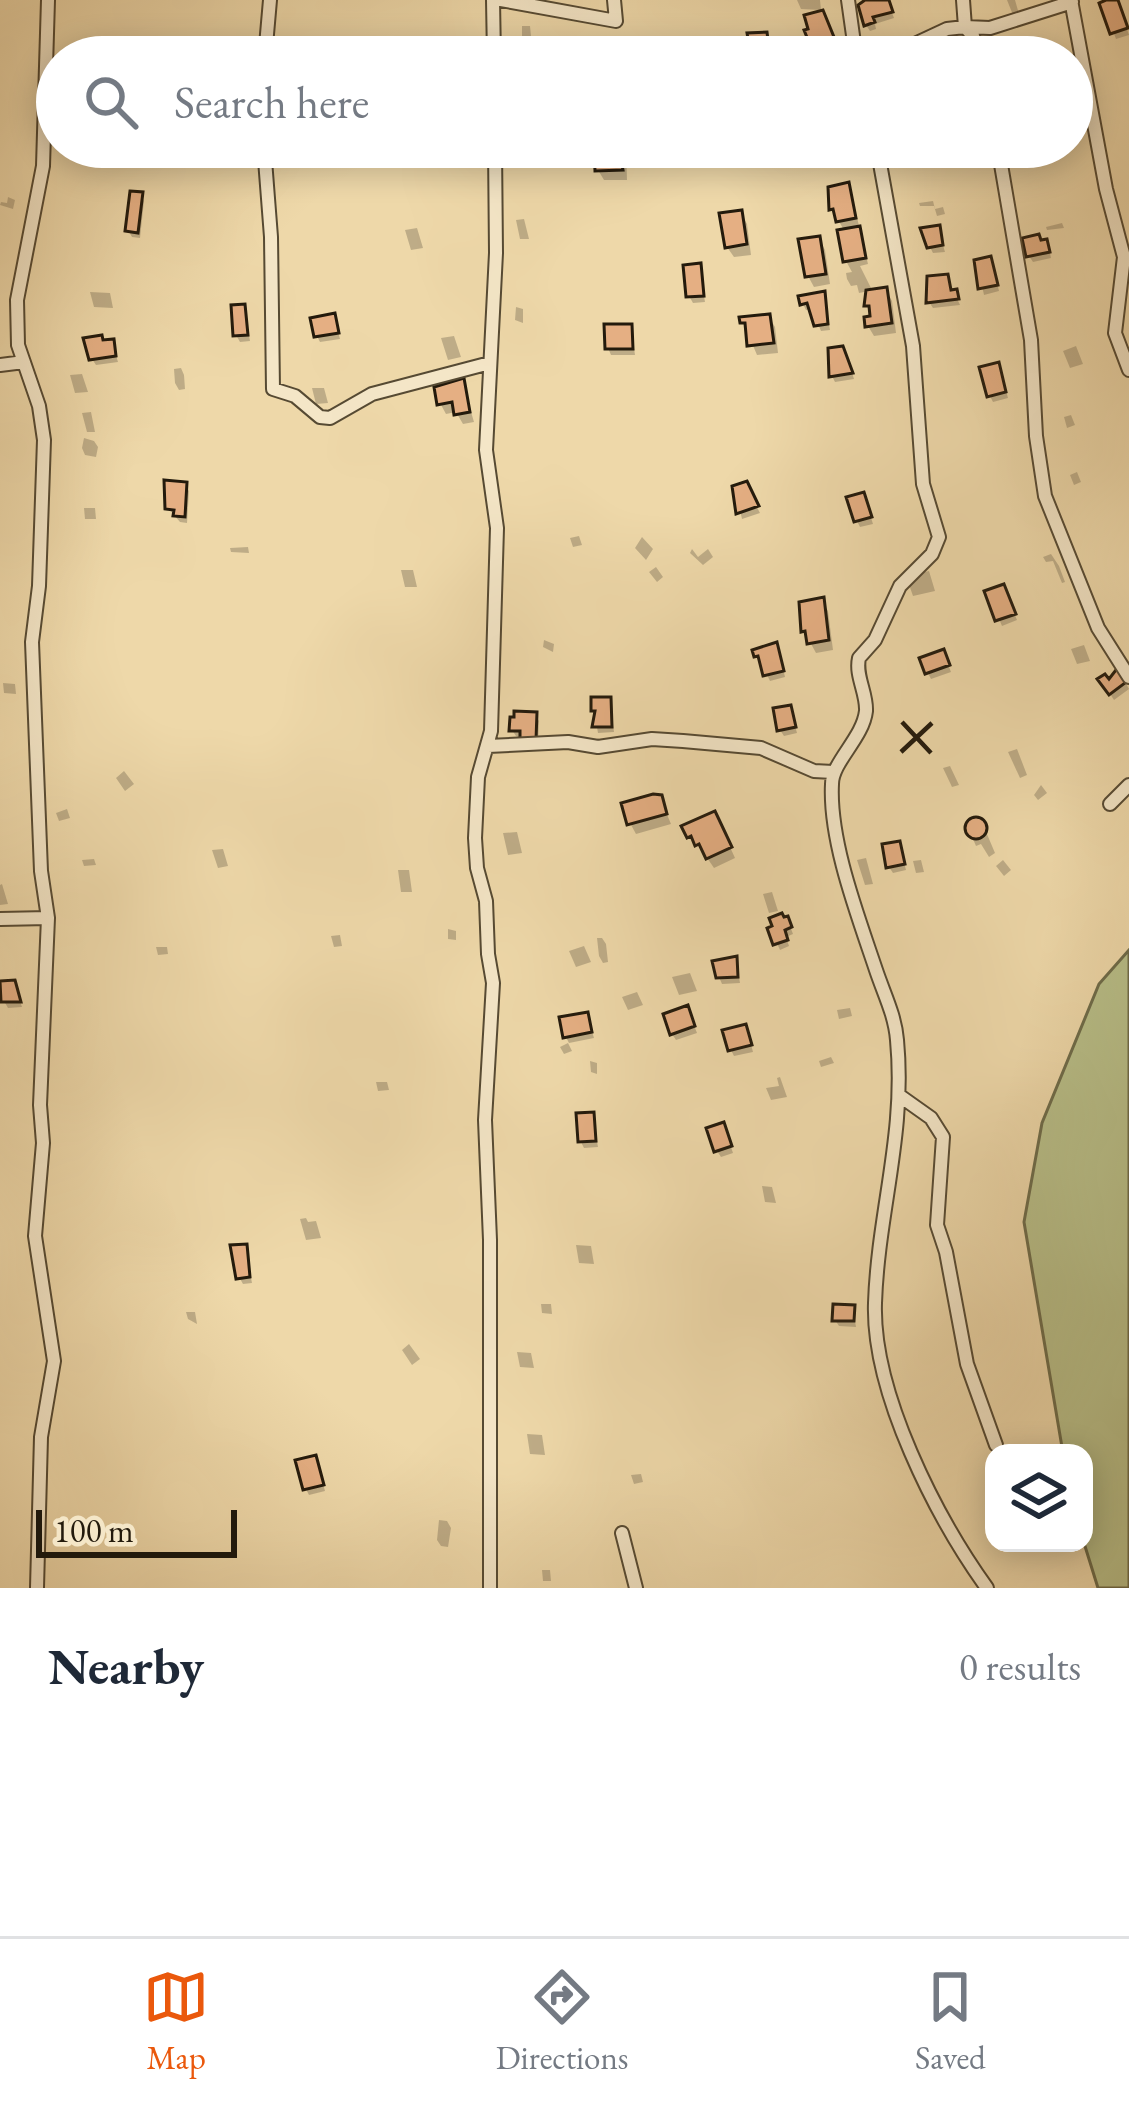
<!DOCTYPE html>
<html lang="en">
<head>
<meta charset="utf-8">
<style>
  :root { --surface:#fff; --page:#f6f6f7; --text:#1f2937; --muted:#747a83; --line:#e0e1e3; --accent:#ea580c }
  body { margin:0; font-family:"EB Garamond",serif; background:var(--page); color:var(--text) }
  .controls { position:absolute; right:36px; bottom:36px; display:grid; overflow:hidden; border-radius:24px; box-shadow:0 6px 30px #0003 }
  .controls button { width:108px; height:108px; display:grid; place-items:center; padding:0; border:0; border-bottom:3px solid var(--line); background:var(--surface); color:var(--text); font:60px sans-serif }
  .scale { position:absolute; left:36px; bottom:30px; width:201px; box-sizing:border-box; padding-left:12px; border:6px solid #231a0c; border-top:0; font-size:33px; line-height:42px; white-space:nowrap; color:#231a0c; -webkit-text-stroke:9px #f4e6c7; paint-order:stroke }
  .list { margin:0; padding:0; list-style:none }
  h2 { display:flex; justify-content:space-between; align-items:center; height:156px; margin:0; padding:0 48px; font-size:51px }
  h2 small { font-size:39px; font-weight:400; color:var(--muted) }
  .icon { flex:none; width:66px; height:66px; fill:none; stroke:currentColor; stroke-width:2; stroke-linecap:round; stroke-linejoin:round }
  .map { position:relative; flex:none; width:1129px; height:1588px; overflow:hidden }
  .search { position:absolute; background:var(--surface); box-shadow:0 6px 30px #0003; left:36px; right:36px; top:36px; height:132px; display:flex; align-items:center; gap:30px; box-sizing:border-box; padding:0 42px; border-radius:66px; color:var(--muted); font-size:45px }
  .sheet { height:348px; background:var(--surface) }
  nav { display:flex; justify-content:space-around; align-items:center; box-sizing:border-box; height:168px; border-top:3px solid var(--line); background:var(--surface); font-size:33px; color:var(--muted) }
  nav a { display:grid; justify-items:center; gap:6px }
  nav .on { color:var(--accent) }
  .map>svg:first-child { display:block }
</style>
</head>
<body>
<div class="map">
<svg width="1129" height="1588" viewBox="0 0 1129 1588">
  <rect width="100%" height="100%" fill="#eed8a9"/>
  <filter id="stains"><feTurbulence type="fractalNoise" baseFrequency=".00167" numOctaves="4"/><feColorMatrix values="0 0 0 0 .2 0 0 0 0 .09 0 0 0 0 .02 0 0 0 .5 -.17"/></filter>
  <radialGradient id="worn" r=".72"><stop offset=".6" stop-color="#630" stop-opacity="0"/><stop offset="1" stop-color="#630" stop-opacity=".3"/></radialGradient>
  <path fill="#b8bf89" stroke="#6e6c4a" stroke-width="3" d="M 1129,950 L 1129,1588 L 1098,1588 L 1084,1543 L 1084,1453 L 1063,1453 L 1024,1222 L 1042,1123 L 1099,984 Z"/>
  <path fill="#0003" d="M 797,0 L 820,0 L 821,10 L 801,9 Z
    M 874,0 L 887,0 L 894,18 L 875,24 L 876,29 L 870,31 L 866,25 Z
    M 1007,0 L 1015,0 L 1019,14 L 1013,15 Z
    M 1103,5 L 1119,6 L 1129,35 L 1116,39 Z
    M 828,24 L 839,52 L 836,57 L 818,57 L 808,32 Z
    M 522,26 L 530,26 L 531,36 L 522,36 Z
    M 524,45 L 530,57 L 519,57 L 518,47 Z
    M 597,147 L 626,147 L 627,180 L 604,180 L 598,170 Z
    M 851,192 L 868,264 L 860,266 L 873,292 L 886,290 L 892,301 L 896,333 L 874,336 L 868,326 L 874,319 L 869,291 L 859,293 L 857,285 L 851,286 L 847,279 L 846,273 L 852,272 L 846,261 L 845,232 L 832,209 Z
    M 141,195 L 144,201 L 140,238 L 132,237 L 128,230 Z
    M 8,197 L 15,200 L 13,209 L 0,205 L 1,202 L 7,203 Z
    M 933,201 L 935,209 L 943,207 L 945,214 L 937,216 L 934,206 L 920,206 L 919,203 Z
    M 741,213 L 747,224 L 751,255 L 734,257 L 727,247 Z
    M 524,219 L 529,239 L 520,239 L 516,220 Z
    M 1062,223 L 1064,228 L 1047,230 L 1046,227 Z
    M 417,228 L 423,248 L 411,250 L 405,230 Z
    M 938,228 L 945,252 L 933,253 L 930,247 Z
    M 819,239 L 825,250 L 830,284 L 814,287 L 808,276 Z
    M 1049,248 L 1051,258 L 1033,262 L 1029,256 Z
    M 977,263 L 993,266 L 999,291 L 984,295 Z
    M 699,267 L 705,302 L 693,303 L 689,296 Z
    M 947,277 L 960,305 L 933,308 L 929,302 Z
    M 90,292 L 110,293 L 113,308 L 94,307 Z
    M 824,295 L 830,330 L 821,331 L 812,309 L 806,310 L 803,304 Z
    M 244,307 L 250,341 L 240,342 L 236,335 Z
    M 516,307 L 523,309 L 523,323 L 515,320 Z
    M 334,317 L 340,339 L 320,342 L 317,336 Z
    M 769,317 L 775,327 L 778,353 L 757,355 L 743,322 Z
    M 631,327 L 635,355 L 611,355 L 608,348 Z
    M 454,336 L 461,357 L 448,360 L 441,338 Z
    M 112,342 L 118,362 L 96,365 L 92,359 L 104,343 Z
    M 1076,346 L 1083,364 L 1070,368 L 1063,351 Z
    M 847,357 L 854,379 L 835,382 L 832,376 Z
    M 181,368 L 184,375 L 185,389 L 179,390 L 175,383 L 174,369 Z
    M 1001,372 L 1008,398 L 993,402 L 990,396 Z
    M 82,374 L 88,392 L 75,393 L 70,375 Z
    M 462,381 L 474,422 L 463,424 L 456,412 L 446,414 L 440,403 Z
    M 312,388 L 324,388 L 328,403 L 316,404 Z
    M 91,412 L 95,432 L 87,432 L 82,413 Z
    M 1071,415 L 1075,425 L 1067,428 L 1064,417 Z
    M 84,438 L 94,441 L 98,447 L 96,457 L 85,455 L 82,448 Z
    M 1077,472 L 1081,482 L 1074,485 L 1070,475 Z
    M 745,484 L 760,513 L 742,519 L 735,488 Z
    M 185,485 L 189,491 L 187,523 L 180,522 L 168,508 Z
    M 866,502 L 873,524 L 860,527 L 857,521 Z
    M 84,508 L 95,508 L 96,519 L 85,519 Z
    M 579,536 L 582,545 L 573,547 L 570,538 Z
    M 642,537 L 653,549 L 646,560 L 635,548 Z
    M 248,547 L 249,553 L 231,552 L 230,548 Z
    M 692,549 L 698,557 L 708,549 L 713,557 L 703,565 L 690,553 Z
    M 1051,554 L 1059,566 L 1065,582 L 1062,583 L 1053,561 L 1046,562 L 1043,557 Z
    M 656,567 L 663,577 L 657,582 L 649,572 Z
    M 401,570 L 413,570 L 417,587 L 405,587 Z
    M 929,571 L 935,591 L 913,596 L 906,576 Z
    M 988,593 L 1006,594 L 1017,620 L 1002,626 Z
    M 822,601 L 828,611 L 833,650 L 816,653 L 804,631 Z
    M 544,640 L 554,644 L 553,652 L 543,647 Z
    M 1084,645 L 1090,661 L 1077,664 L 1071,649 Z
    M 779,651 L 785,677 L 770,681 L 756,652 Z
    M 946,659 L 951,672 L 931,679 L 928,673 Z
    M 1119,671 L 1129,689 L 1114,700 L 1101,680 L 1109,684 Z
    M 3,683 L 15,684 L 16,694 L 4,693 Z
    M 610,700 L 614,732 L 598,733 L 594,710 Z
    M 790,708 L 797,733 L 784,736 L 780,730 Z
    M 535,715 L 539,721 L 538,746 L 516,736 L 512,730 Z
    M 1017,749 L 1027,775 L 1020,778 L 1008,752 Z
    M 950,766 L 959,785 L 952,787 L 943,768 Z
    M 124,771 L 134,784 L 125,791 L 116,778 Z
    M 1041,785 L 1047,793 L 1038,800 L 1034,795 Z
    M 660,798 L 671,824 L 636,834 L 630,823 Z
    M 67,809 L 70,818 L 59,821 L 56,813 Z
    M 981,820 L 995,853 L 989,857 L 981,844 L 976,846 L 967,825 Z
    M 720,825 L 735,858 L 714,868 L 686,827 Z
    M 517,832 L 522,853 L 508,855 L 503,833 Z
    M 899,844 L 906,870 L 893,873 L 889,867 Z
    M 223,849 L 228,866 L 218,868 L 212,850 Z
    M 866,858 L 873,884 L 865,885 L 857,860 Z
    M 94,859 L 96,865 L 84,866 L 82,860 Z
    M 921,860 L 924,872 L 916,873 L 913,861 Z
    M 1003,860 L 1011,870 L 1004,876 L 996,866 Z
    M 398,870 L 409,870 L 412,892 L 401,892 Z
    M 2,884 L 8,904 L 0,905 L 0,885 Z
    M 772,892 L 778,911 L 769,913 L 763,894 Z
    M 790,926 L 793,934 L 786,937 L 789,946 L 780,950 L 771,930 Z
    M 448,929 L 456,931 L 456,940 L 448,939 Z
    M 340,935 L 342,946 L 334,947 L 331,936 Z
    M 597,938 L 602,938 L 606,944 L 608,962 L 603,963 L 599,956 Z
    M 584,946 L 591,962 L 576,967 L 569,951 Z
    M 156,947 L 167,947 L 168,954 L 158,955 Z
    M 736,959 L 740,983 L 722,984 L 719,977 Z
    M 690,973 L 697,991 L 679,995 L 672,977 Z
    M 17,992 L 22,1007 L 8,1008 L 4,1001 Z
    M 637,992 L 643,1005 L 628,1010 L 622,997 Z
    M 850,1008 L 852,1016 L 839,1019 L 837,1010 Z
    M 587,1015 L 594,1038 L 569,1043 L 566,1037 Z
    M 690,1015 L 697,1033 L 676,1040 L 672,1034 Z
    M 748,1033 L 753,1052 L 734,1056 L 731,1050 Z
    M 568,1043 L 572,1051 L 564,1054 L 560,1047 Z
    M 831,1057 L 834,1063 L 821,1067 L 819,1061 Z
    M 590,1061 L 597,1063 L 597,1074 L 591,1072 Z
    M 780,1077 L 787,1097 L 771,1100 L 766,1088 L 779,1086 L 777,1078 Z
    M 376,1082 L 387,1082 L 389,1090 L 378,1091 Z
    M 592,1115 L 598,1147 L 584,1148 L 581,1142 Z
    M 726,1132 L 733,1153 L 721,1157 L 717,1151 Z
    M 762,1186 L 772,1187 L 776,1203 L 765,1202 Z
    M 306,1218 L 308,1222 L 316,1221 L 321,1238 L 306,1240 L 300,1219 Z
    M 576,1245 L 591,1246 L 594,1264 L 579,1263 Z
    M 245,1247 L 252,1283 L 243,1284 L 239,1277 Z
    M 541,1304 L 551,1304 L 552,1314 L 542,1313 Z
    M 853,1308 L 856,1327 L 839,1326 L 835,1320 Z
    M 186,1312 L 195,1312 L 197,1324 L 188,1319 Z
    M 409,1344 L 420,1359 L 412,1365 L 402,1350 Z
    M 517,1352 L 531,1353 L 534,1368 L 520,1367 Z
    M 527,1434 L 542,1435 L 545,1455 L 530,1454 Z
    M 318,1465 L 325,1491 L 309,1495 L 306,1489 Z
    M 641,1474 L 643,1482 L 634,1484 L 631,1475 Z
    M 439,1520 L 447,1521 L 451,1528 L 448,1547 L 441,1546 L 437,1540 Z
    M 542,1570 L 550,1570 L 551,1581 L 543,1581 Z"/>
  <path fill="#e5af83" stroke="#231a0c" stroke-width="3" d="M 865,0 L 889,0 L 893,12 L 873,17 L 875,22 L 864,26 L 858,5 Z
    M 1106,0 L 1118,0 L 1128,28 L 1110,34 L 1099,3 Z
    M 823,10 L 836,42 L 831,43 L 834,54 L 815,57 L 804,30 L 808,29 L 804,15 Z
    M 767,32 L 770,57 L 751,57 L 747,33 Z
    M 640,39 L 664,40 L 663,57 L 639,57 Z
    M 594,147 L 619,147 L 623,170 L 595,171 Z
    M 849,182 L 856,218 L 836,222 L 833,209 L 829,210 L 828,187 Z
    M 130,191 L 143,192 L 138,233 L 125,231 Z
    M 742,210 L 747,244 L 725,248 L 719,213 Z
    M 940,225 L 943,245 L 927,248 L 920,228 Z
    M 860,226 L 866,258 L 843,262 L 837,230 Z
    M 1039,234 L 1041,240 L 1047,239 L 1050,252 L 1026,257 L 1022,238 Z
    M 820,236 L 826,274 L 805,277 L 798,239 Z
    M 991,256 L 998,285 L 978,289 L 974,260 Z
    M 701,263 L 704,296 L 686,297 L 683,265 Z
    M 948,274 L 951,290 L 957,289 L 959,299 L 926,303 L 927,276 Z
    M 887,287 L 892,323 L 865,327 L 864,317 L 870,316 L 869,306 L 864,306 L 866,290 Z
    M 825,291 L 828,324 L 814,326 L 807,303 L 800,305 L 798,296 Z
    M 245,304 L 248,335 L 233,336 L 231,305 Z
    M 335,313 L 339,333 L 314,337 L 310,318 Z
    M 770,314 L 774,343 L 747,346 L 745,323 L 740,323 L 739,317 Z
    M 604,324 L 632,324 L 633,349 L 605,349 Z
    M 102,335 L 103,340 L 114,339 L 116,356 L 89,360 L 83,338 Z
    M 843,346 L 853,373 L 829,377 L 828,348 Z
    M 999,362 L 1006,392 L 987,397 L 979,367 Z
    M 464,378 L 470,412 L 454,415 L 452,402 L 437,405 L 434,387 Z
    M 164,480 L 187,482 L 185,517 L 173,516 L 174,510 L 165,509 Z
    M 747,481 L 759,506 L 736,514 L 732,486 Z
    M 864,492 L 872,517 L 854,522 L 846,497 Z
    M 1004,584 L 1016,614 L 995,621 L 984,591 Z
    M 824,597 L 829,640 L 807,644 L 805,631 L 801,632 L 799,602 Z
    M 777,642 L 784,671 L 763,676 L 758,656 L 754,657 L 752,650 Z
    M 944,649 L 950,665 L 925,674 L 919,658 Z
    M 1119,666 L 1129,680 L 1109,695 L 1097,679 L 1105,674 L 1109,679 Z
    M 591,697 L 611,697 L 612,727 L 592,727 L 595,711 L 591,711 Z
    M 791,705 L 796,727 L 777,731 L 773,708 Z
    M 514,711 L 537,712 L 536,740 L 520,740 L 520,731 L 509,731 L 510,717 L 514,717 Z
    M 653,794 L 662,795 L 667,814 L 627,825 L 621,803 Z
    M 715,811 L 732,847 L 706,859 L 699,844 L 695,846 L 691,836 L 687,838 L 681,826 Z
    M965 828a11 11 0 1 1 22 0a11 11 0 1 1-22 0Z
    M 900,841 L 905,864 L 886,868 L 882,844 Z
    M 782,913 L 784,917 L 788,916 L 792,927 L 785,930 L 788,940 L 773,945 L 767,928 L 772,926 L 769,918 Z
    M 737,956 L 738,977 L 716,978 L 712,961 Z
    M 15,980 L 21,1002 L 1,1002 L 0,981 Z
    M 688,1005 L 695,1026 L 670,1035 L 663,1014 Z
    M 588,1012 L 592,1032 L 563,1038 L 559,1017 Z
    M 746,1024 L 752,1045 L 728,1051 L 722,1030 Z
    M 594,1112 L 596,1141 L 578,1142 L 576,1113 Z
    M 724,1122 L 732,1146 L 714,1152 L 706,1128 Z
    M 247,1244 L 250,1277 L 236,1279 L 230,1245 Z
    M 833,1304 L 855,1305 L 854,1321 L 832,1321 Z
    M 316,1455 L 324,1485 L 303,1490 L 295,1460 Z"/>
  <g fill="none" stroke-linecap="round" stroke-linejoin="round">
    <g stroke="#564a33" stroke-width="16">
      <path id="minor" d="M 493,0 L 494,57
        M 501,0 L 616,21 L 614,0
        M 848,0 L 856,57
        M 1071,0 L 1106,189 L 1124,257 L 1115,333 L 1129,370
        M 965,27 L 990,28 L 1072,2
        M 966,28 L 973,36 L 978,57
        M 265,57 L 270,0
        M 887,57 L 947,29 L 965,27 L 963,0
        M 264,147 L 271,237 L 273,389 L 295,396 L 320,417 L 330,418 L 372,394 L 490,363
        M 877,147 L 913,346 L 923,484 L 939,537 L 932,554 L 900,586 L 875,640 L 859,658 C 855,676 867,693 866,711 C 863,738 832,762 832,784 C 829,841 858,916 876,970 C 884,994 895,1015 897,1040 C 906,1134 878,1212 875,1303 C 872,1392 936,1517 987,1588
        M 998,147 L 1031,340 L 1036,436 L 1045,496 L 1098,628 L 1129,677
        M 0,365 L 24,362
        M 488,746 L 568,742 L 598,747 L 652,739 L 683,741 L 761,748 L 814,771 L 833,772
        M 1110,804 L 1129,785
        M 0,919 L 48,918
        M 900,1096 L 931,1118 L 943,1137 L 937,1225 L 946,1252 L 967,1364 L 996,1445
        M 622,1533 L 636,1588
        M 37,1588 L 41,1437 L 54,1361 L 35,1236 L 43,1143 L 40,1105 L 48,918 L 41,871 L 32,642 L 39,586 L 44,440 L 39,406 L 18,345 L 17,300 L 43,166 L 48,0
        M 490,1588 L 490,1240 L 485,1120 L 493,983 L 488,954 L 486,901 L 477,868 L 475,838 L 478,777 L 491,731 L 497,528 L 486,450 L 496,253 L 495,147"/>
    </g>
    <use href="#minor" stroke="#f4e6c7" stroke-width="12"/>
  </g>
  <path fill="none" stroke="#231a0c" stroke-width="4.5" d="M 902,722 L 931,753M 901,752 L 932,723"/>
  <rect width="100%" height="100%" filter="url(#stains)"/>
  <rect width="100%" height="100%" fill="url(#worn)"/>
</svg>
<div class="controls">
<button><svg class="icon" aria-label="layers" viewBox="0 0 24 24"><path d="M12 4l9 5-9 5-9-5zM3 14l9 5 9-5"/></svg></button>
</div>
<div class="scale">100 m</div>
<div class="search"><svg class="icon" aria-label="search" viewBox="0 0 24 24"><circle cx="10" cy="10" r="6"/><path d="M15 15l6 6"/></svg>Search here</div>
</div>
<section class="sheet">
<h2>Nearby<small>0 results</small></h2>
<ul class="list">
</ul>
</section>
<nav>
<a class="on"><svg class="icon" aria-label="map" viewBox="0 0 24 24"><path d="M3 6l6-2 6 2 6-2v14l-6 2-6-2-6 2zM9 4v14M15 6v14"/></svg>Map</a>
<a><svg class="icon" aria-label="directions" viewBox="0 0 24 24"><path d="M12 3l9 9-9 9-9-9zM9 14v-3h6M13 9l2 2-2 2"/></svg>Directions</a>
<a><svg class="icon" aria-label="saved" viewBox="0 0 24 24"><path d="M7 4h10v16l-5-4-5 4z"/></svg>Saved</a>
</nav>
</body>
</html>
